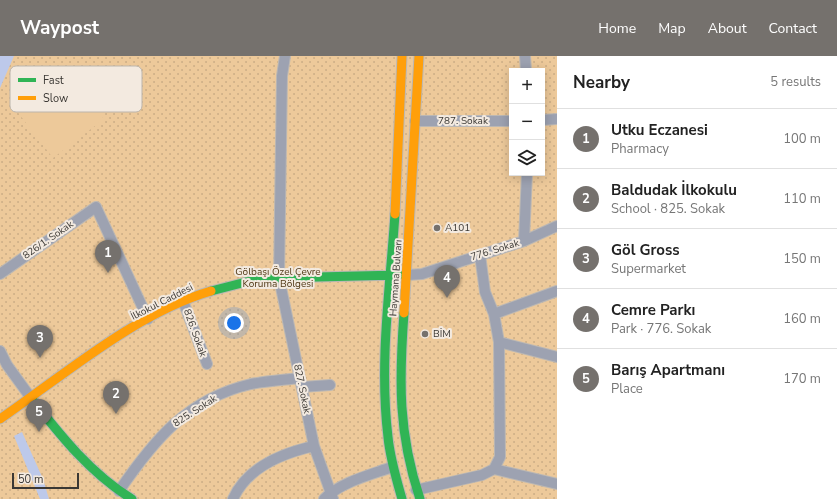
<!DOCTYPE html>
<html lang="en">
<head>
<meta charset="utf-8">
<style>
  :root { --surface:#fff; --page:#f6f6f6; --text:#222; --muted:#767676; --line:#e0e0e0; --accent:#75716d }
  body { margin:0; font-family:"Nunito Sans",sans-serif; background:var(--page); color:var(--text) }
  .controls { position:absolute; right:12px; top:12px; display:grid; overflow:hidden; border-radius:0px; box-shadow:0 2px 10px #0003 }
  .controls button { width:36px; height:36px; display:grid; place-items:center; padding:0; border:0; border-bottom:1px solid var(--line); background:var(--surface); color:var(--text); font:20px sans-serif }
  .scale { position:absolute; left:12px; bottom:10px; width:67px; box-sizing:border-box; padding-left:4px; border:2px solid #3b3834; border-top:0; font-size:11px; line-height:14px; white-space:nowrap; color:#3b3834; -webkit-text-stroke:3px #f3eae0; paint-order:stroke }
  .you { position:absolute; left:234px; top:267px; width:14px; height:14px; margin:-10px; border:3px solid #fff; border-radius:50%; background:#1a73e8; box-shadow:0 0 0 6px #1a73e833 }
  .badge { display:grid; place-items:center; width:26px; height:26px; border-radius:50%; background:var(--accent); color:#fff; font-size:13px; font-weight:700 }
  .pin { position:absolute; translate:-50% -33px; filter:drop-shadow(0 1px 2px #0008) }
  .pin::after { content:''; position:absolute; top:21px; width:14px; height:12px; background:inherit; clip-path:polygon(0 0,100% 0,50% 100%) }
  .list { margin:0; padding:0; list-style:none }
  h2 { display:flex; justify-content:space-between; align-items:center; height:52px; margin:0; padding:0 16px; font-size:17px }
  h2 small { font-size:13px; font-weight:400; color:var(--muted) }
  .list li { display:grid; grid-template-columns:26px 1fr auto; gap:12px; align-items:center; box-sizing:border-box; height:60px; padding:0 16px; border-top:1px solid var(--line) }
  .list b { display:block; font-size:15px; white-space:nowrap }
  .list p { margin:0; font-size:13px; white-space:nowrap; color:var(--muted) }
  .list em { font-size:13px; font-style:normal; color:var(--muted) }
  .icon { flex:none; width:22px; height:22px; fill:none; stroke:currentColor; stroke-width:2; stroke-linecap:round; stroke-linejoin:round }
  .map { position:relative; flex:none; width:557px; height:443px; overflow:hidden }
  header { display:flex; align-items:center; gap:24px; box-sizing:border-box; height:56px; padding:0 20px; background:var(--accent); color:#fff }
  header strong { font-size:19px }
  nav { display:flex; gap:22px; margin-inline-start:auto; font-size:14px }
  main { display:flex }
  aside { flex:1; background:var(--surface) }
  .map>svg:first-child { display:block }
</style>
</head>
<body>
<header>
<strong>Waypost</strong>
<nav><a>Home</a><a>Map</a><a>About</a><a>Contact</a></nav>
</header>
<main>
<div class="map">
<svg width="557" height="443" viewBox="0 0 557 443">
  <defs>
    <pattern id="grass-dots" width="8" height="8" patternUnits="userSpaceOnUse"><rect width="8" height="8" fill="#edc99a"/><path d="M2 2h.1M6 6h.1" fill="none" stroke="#ccad85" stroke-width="1.8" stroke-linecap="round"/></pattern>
  </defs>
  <rect width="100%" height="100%" fill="#e1dcd7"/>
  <path fill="url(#grass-dots)" fill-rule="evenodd" d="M 0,0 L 557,0 L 557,443 L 0,443 ZM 512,15 L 542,15 L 542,117 L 512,117 Z"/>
  <path fill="#edc99a" d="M 68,15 L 104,63 L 53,102 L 16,54 Z"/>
  <path fill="#bdc9ea" d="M 0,0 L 14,0 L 0,32 Z
    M 22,376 L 43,423 L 49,443 L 40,443 L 14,380 Z"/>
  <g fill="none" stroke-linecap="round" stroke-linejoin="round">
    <g stroke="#bcb8b4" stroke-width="12">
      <path id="street" d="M 285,0 L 282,20 L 279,222 L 314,390 L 333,443
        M 525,0 L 526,15
        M 542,64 L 557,63
        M 415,65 L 512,65
        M 524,185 L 527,117
        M 0,218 L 96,151 L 148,263
        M 408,219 L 422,218 L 524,185 L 557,170
        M 183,245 L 207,308
        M 494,258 L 557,235
        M 499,286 L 557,301
        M 0,295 L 7,309 L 31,342
        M 302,331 L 330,329
        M 494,413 L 557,428
        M 416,434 L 482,419 L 494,413 L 500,401 L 499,286 L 494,258 L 485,236 L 480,199
        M 119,435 C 154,384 187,343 251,328 C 267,325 284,324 300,322
        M 233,443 C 247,411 283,397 314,390
        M 324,443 C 341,426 370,419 392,411"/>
    </g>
    <g stroke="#bcb8b4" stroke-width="11">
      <path id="fast" d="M 395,158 C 390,232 379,307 388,381 C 390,402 396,422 402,443
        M 211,235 L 246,226 L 276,222 L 399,219
        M 404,257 C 399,325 398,377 420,443
        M 31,342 C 61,380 90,417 132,443"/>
    </g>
    <g stroke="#bcb8b4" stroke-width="11">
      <path id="slow" d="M 395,158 L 402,0
        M 404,257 L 419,0
        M 0,363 C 64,319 136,257 211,235"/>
    </g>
    <use href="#street" stroke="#9da2b1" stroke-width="10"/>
    <use href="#fast" stroke="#30b455" stroke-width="9"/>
    <use href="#slow" stroke="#ff9f0a" stroke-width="9"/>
  </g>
  <g fill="#75716d" stroke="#f3eae0" stroke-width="1.5">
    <circle cx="437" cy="172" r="4"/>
    <circle cx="425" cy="278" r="4"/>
  </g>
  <g text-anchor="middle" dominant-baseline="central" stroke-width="4" stroke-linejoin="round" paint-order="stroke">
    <g font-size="10" fill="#3b3834" stroke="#f3eae0">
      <text x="463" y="65">787. Sokak</text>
      <text transform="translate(48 184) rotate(-35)">826/1. Sokak</text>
      <text transform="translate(495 194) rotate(-17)">776. Sokak</text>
      <text transform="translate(396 222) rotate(-86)">Haymana Bulvarı</text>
      <text transform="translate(162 246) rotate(-27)">İlkokul Caddesi</text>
      <text transform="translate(195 277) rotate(70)">826. Sokak</text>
      <text transform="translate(302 333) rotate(78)">827. Sokak</text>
      <text transform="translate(195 355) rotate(-33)">825. Sokak</text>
    </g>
    <g font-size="10" fill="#3b3834" stroke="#f3eae0" text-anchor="start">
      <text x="445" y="172">A101</text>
      <text x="433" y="278">BİM</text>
    </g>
    <g font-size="10" fill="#513916" stroke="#f3eae0">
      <text x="278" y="216">Gölbaşı Özel Çevre<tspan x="278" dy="12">Koruma Bölgesi</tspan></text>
    </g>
  </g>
  <rect x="10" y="10" width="132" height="46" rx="6" fill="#f3eae0" stroke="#bcb5ac" stroke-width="1"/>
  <rect x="18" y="22" width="18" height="4" fill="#30b455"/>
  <rect x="18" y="40" width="18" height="4" fill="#ff9f0a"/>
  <g font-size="11" fill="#3b3834">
    <text x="43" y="28">Fast</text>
    <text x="43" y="46">Slow</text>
  </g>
</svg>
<div class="controls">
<button>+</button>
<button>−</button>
<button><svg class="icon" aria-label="layers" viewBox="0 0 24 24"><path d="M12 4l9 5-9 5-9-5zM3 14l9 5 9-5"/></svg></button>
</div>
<div class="scale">50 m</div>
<div class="you"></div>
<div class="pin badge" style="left:108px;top:217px">1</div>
<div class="pin badge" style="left:116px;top:358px">2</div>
<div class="pin badge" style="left:40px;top:302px">3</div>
<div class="pin badge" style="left:447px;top:242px">4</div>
<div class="pin badge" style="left:39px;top:376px">5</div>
</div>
<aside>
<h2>Nearby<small>5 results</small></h2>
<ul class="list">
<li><span class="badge">1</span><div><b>Utku Eczanesi</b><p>Pharmacy</p></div><em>100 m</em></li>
<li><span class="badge">2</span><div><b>Baldudak İlkokulu</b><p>School · 825. Sokak</p></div><em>110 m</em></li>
<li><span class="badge">3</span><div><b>Göl Gross</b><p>Supermarket</p></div><em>150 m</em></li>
<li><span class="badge">4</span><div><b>Cemre Parkı</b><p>Park · 776. Sokak</p></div><em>160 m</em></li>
<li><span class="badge">5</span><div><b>Barış Apartmanı</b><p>Place</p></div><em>170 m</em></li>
</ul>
</aside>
</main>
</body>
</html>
